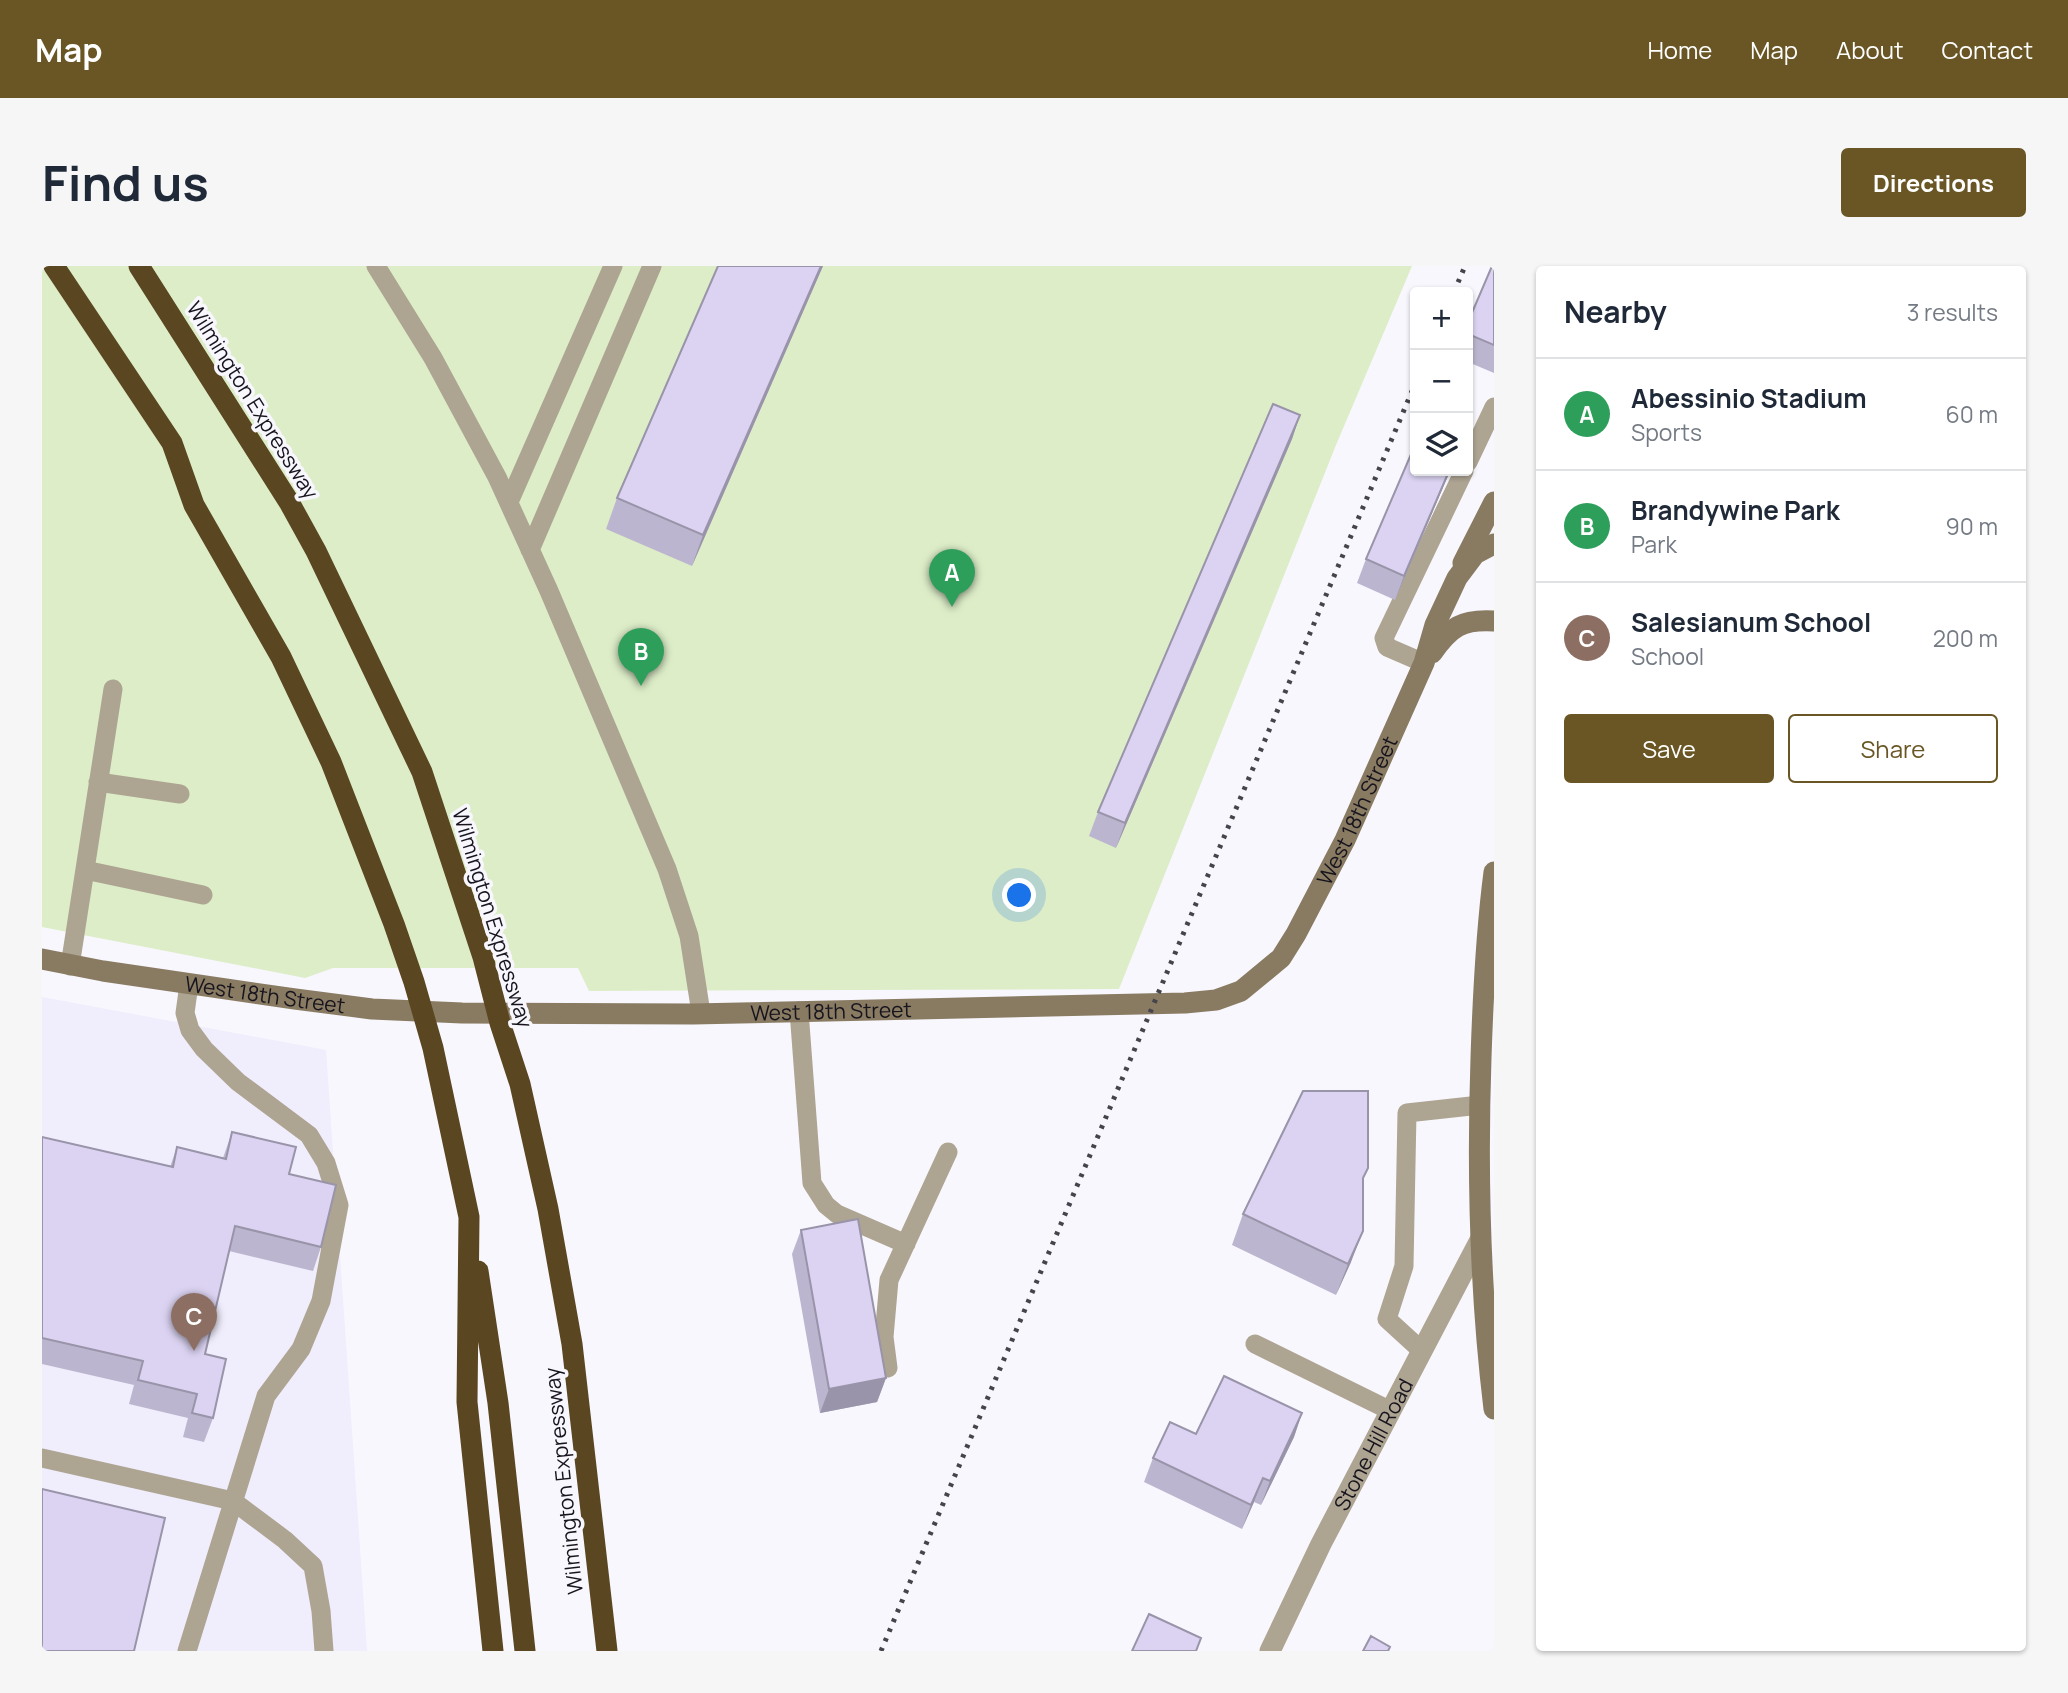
<!DOCTYPE html>
<html lang="en">
<head>
<meta charset="utf-8">
<style>
  :root { --surface:#fff; --page:#f6f6f7; --text:#1f2937; --muted:#747a83; --line:#e0e1e3; --accent:#695624 }
  body { margin:0; font-family:Manrope,sans-serif; background:var(--page); color:var(--text) }
  .controls { position:absolute; right:21px; top:21px; display:grid; overflow:hidden; border-radius:7px; box-shadow:0 2px 5px #0004 }
  .controls button { width:63px; height:63px; display:grid; place-items:center; padding:0; border:0; border-bottom:2px solid var(--line); background:var(--surface); color:var(--text); font:35px sans-serif }
  .you { position:absolute; left:978px; top:630px; width:24px; height:24px; margin:-18px; border:5px solid #fff; border-radius:50%; background:#1a73e8; box-shadow:0 0 0 10px #1a73e833 }
  .badge { display:grid; place-items:center; width:46px; height:46px; border-radius:50%; background:var(--accent); color:#fff; font-size:23px; font-weight:700 }
  .pin { position:absolute; translate:-50% -58px; filter:drop-shadow(0 2px 4px #0008) }
  .pin::after { content:''; position:absolute; top:37px; width:24px; height:21px; background:inherit; clip-path:polygon(0 0,100% 0,50% 100%) }
  .list { margin:0; padding:0; list-style:none }
  h2 { display:flex; justify-content:space-between; align-items:center; height:91px; margin:0; padding:0 28px; font-size:30px }
  h2 small { font-size:23px; font-weight:400; color:var(--muted) }
  .list li { display:grid; grid-template-columns:46px 1fr auto; gap:21px; align-items:center; box-sizing:border-box; height:112px; padding:0 28px; border-top:2px solid var(--line) }
  .list b { display:block; font-size:26px; white-space:nowrap }
  .list p { margin:0; font-size:23px; white-space:nowrap; color:var(--muted) }
  .list em { font-size:23px; font-style:normal; color:var(--muted) }
  .actions { display:flex; gap:14px; padding:21px 28px }
  .actions a { flex:1; padding:16px 0; border:2px solid var(--accent); border-radius:7px; text-align:center; font-size:24px; color:var(--accent) }
  .actions .main { background:var(--accent); color:#fff }
  .icon { flex:none; width:38px; height:38px; fill:none; stroke:currentColor; stroke-width:2; stroke-linecap:round; stroke-linejoin:round }
  .map { position:relative; flex:none; width:1452px; height:1385px; overflow:hidden; border-radius:7px }
  header { display:flex; align-items:center; gap:42px; box-sizing:border-box; height:98px; padding:0 35px; background:var(--accent); color:#fff }
  header strong { font-size:33px }
  nav { display:flex; gap:38px; margin-inline-start:auto; font-size:24px }
  .intro { display:flex; align-items:center; justify-content:space-between; box-sizing:border-box; height:168px; padding:0 42px }
  h1 { margin:0; font-size:49px }
  .button { padding:18px 32px; border-radius:7px; background:var(--accent); color:#fff; font-size:24px; font-weight:700 }
  main { display:flex; gap:42px; padding:0 42px }
  aside { flex:1; background:var(--surface); border-radius:7px; box-shadow:0 2px 5px #0004 }
  .map>svg:first-child { display:block }
</style>
</head>
<body>
<header>
<strong>Map</strong>
<nav><a>Home</a><a>Map</a><a>About</a><a>Contact</a></nav>
</header>
<div class="intro"><h1>Find us</h1><a class="button">Directions</a></div>
<main>
<div class="map">
<svg width="1452" height="1385" viewBox="0 0 1452 1385">
  <rect width="100%" height="100%" fill="#f8f7fd"/>
  <path fill="#f0edfc" d="M 0,731 L 284,784 L 325,1385 L 0,1385 Z"/>
  <path fill="#dcedc8" d="M 0,0 L 1370,0 L 1294,179 L 1077,723 L 547,725 L 536,702 L 291,702 L 263,712 L 0,661 Z"/>
  <g fill="none" stroke-linecap="round" stroke-linejoin="round">
    <path stroke="#ada492" stroke-width="19" d="M 334,0 L 391,92 L 455,211 L 507,325 L 625,603 L 647,670 L 659,747
      M 1426,196 L 1452,141
      M 467,236 L 571,0
      M 488,284 L 610,0
      M 1382,397 L 1345,381 L 1342,372 L 1422,205
      M 56,516 L 138,528
      M 43,604 L 161,629
      M 28,700 L 71,423
      M 757,745 L 770,917 L 784,939 L 795,948 L 864,978
      M 1213,1078 L 1349,1145
      M 1380,1085 L 1345,1053 L 1362,1000 L 1365,847 L 1438,839
      M 846,1102 L 842,1071 L 847,1014 L 906,886
      M 0,1192 L 191,1235 L 243,1274 L 271,1300 L 279,1345 L 282,1385
      M 145,1385 L 224,1130 L 259,1083 L 279,1035 L 297,939 L 284,897 L 267,869 L 196,816 L 162,783 L 148,764 L 143,747 L 147,718"/>
    <path stroke="#ada492" stroke-width="21" id="s1" d="M 1228,1385 L 1279,1278 L 1438,974"/>
    <g stroke="#897b62" stroke-width="21">
      <path d="M 1421,297 L 1452,236"/>
      <path d="M 1390,387 C 1408,361 1420,353 1452,355"/>
      <path d="M 1452,606 C 1444,668 1441,730 1439,792 C 1435,909 1438,1027 1452,1143"/>
      <path id="s2" d="M 0,693 L 61,705 L 253,733 L 330,743 L 420,747 L 651,748 L 1143,737 L 1174,734 L 1199,725 L 1239,692 L 1254,668 L 1303,574 L 1382,397 L 1393,359 L 1415,312 L 1433,288 L 1452,278"/>
    </g>
    <path stroke="#5a4620" stroke-width="21" d="M 12,0 L 130,177 L 152,239 L 239,391 L 289,496 L 352,658 L 372,716 L 391,782 L 427,951 L 425,1136 L 451,1385
      M 97,0 L 247,236 L 274,285 L 380,506 L 441,691 L 458,757 L 478,818 L 506,943 L 530,1078 L 565,1385
      M 436,1005 L 456,1137 L 483,1385"/>
    <path stroke="#45434c" stroke-width="5" stroke-dasharray="3.5 7" stroke-linecap="butt" d="M 1412,26 L 1423,0
      M 839,1385 L 1373,118"/>
  </g>
  <path fill="#bcb5cf" d="M 676,0 L 781,0 L 650,300 L 564,263 L 575,232 Z
    M 1452,0 L 1452,107 L 1426,96 L 1426,56 Z
    M 1258,149 L 1250,173 L 1074,582 L 1047,570 L 1056,546 Z
    M 1408,205 L 1353,334 L 1315,317 L 1324,293 Z
    M 190,866 L 247,908 L 279,981 L 271,1005 L 187,985 L 163,1088 L 171,1152 L 162,1176 L 141,1171 L 146,1152 L 87,1138 L 92,1119 L 0,1098 L 0,871 L 128,901 L 135,881 L 181,892 Z
    M 1321,916 L 1309,996 L 1294,1029 L 1190,979 L 1201,948 Z
    M 759,964 L 844,1112 L 835,1136 L 778,1147 L 750,988 Z
    M 1260,1147 L 1252,1171 L 1219,1239 L 1212,1236 L 1200,1263 L 1102,1216 L 1111,1192 L 1154,1168 Z"/>
  <path fill="#9994a9" d="M 779,0 L 781,0 L 650,300 L 661,269 Z
    M 1258,149 L 1250,173 L 1074,582 L 1083,557 Z
    M 1407,205 L 1408,205 L 1353,334 L 1362,310 Z
    M 1321,965 L 1309,996 L 1294,1029 L 1306,998 Z
    M 844,1112 L 835,1136 L 778,1147 L 787,1123 Z
    M 1260,1147 L 1252,1171 L 1219,1239 L 1228,1215 Z
    M 1221,1212 L 1212,1236 L 1200,1263 L 1209,1239 Z"/>
  <path fill="#dbd3f1" stroke="#9994a9" stroke-width="2" d="M 676,0 L 779,0 L 661,269 L 575,232 Z
    M 1450,0 L 1452,0 L 1452,79 L 1426,68 L 1426,56 Z
    M 1231,138 L 1258,149 L 1083,557 L 1056,546 Z
    M 1373,179 L 1373,205 L 1407,205 L 1362,310 L 1324,293 Z
    M 1261,825 L 1326,825 L 1326,902 L 1321,912 L 1321,965 L 1306,998 L 1201,948 Z
    M 190,866 L 254,881 L 247,908 L 294,919 L 279,981 L 193,960 L 163,1088 L 184,1093 L 171,1152 L 150,1147 L 155,1128 L 96,1114 L 101,1095 L 0,1072 L 0,871 L 131,901 L 135,881 L 184,893 Z
    M 816,953 L 844,1112 L 787,1123 L 759,964 Z
    M 1182,1110 L 1260,1147 L 1228,1215 L 1221,1212 L 1209,1239 L 1111,1192 L 1128,1156 L 1154,1168 Z
    M 0,1223 L 123,1252 L 92,1385 L 0,1385 Z
    M 1107,1348 L 1159,1372 L 1154,1385 L 1090,1385 Z
    M 1329,1370 L 1348,1381 L 1346,1385 L 1321,1385 Z"/>
  <g text-anchor="middle" dominant-baseline="central" stroke-width="7" stroke-linejoin="round" paint-order="stroke">
    <g font-size="21" fill="#17141e" stroke="#f8f7fd">
      <text transform="translate(211 134) rotate(58)">Wilmington Expressway</text>
      <text stroke="none"><textPath href="#s2" startOffset="1423">West 18th Street</textPath></text>
      <text transform="translate(451 652) rotate(73)">Wilmington Expressway</text>
      <text stroke="none"><textPath href="#s2" startOffset="226">West 18th Street</textPath></text>
      <text stroke="none"><textPath href="#s2" startOffset="793">West 18th Street</textPath></text>
      <text stroke="none"><textPath href="#s1" startOffset="231">Stone Hill Road</textPath></text>
      <text transform="translate(521 1215) rotate(-96)">Wilmington Expressway</text>
    </g>
  </g>
</svg>
<div class="controls">
<button>+</button>
<button>−</button>
<button><svg class="icon" aria-label="layers" viewBox="0 0 24 24"><path d="M12 4l9 5-9 5-9-5zM3 14l9 5 9-5"/></svg></button>
</div>
<div class="you"></div>
<div class="pin badge" style="left:910px;top:341px;background:#2e9e5b">A</div>
<div class="pin badge" style="left:599px;top:420px;background:#2e9e5b">B</div>
<div class="pin badge" style="left:152px;top:1085px;background:#8d6e63">C</div>
</div>
<aside>
<h2>Nearby<small>3 results</small></h2>
<ul class="list">
<li><span class="badge" style="background:#2e9e5b">A</span><div><b>Abessinio Stadium</b><p>Sports</p></div><em>60 m</em></li>
<li><span class="badge" style="background:#2e9e5b">B</span><div><b>Brandywine Park</b><p>Park</p></div><em>90 m</em></li>
<li><span class="badge" style="background:#8d6e63">C</span><div><b>Salesianum School</b><p>School</p></div><em>200 m</em></li>
</ul>
<div class="actions"><a class="main">Save</a><a>Share</a></div>
</aside>
</main>
</body>
</html>
